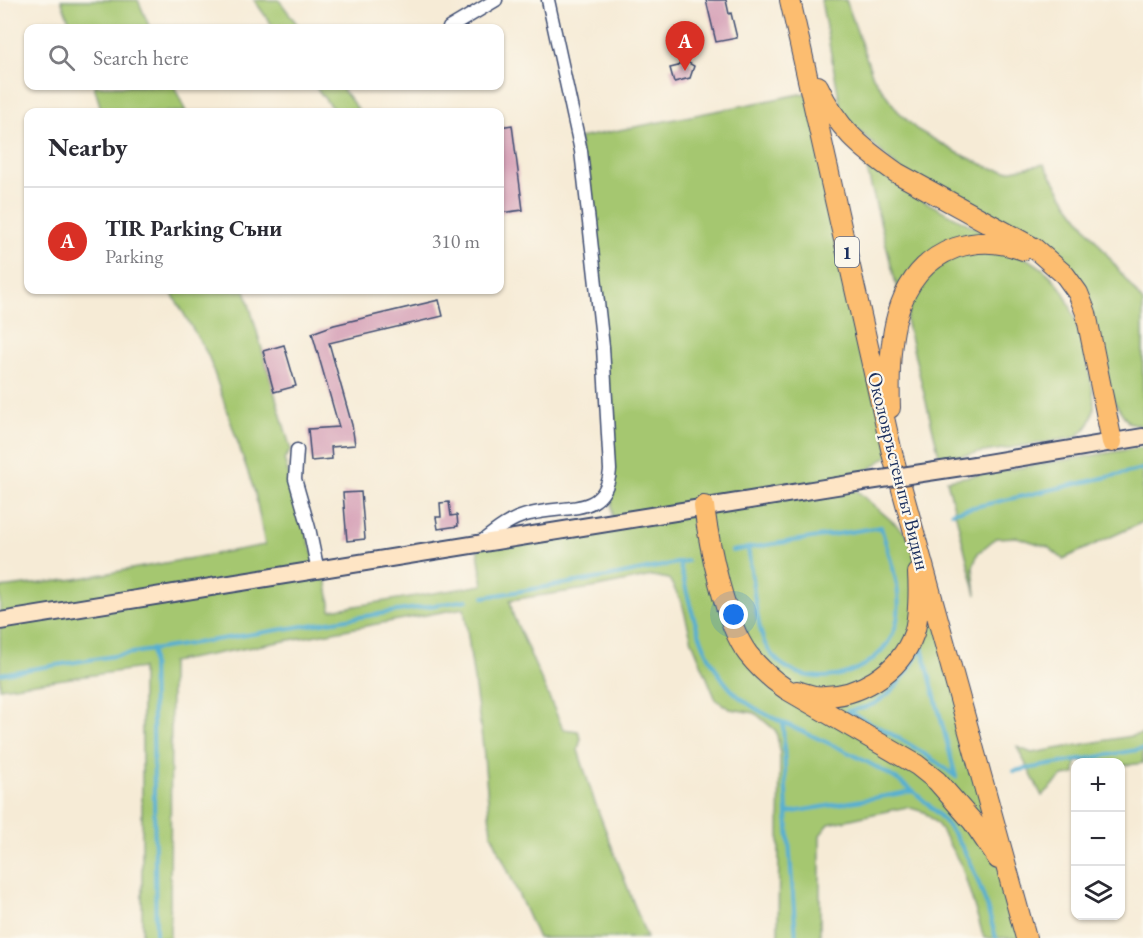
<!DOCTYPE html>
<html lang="en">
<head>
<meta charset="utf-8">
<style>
  :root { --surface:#fff; --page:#f7f7f7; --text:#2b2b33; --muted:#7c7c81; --line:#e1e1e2; --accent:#d93025 }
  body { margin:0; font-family:"EB Garamond",serif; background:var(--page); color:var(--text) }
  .controls { position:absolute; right:18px; bottom:18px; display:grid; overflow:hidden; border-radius:12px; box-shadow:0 2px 4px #0004 }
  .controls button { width:54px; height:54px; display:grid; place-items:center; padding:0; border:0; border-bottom:2px solid var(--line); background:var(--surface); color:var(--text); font:30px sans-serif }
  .you { position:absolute; left:734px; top:615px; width:21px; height:21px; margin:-15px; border:4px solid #fff; border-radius:50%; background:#1a73e8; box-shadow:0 0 0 9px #1a73e833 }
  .badge { display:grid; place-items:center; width:39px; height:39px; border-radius:50%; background:var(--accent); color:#fff; font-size:20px; font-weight:700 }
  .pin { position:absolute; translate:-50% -50px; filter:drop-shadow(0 2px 3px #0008) }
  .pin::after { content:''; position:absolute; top:32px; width:21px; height:18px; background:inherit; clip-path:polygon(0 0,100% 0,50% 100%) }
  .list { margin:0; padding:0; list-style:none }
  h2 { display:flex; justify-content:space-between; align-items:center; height:78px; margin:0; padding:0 24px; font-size:26px }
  h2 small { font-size:20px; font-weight:400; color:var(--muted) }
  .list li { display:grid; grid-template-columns:39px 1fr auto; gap:18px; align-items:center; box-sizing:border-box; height:108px; padding:0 24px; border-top:2px solid var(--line) }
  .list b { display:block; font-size:22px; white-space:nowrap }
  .list p { margin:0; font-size:20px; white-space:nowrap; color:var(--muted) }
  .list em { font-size:20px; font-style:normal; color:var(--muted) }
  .icon { flex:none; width:33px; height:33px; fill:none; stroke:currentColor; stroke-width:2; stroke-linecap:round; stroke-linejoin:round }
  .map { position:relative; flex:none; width:1143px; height:938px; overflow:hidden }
  .search { position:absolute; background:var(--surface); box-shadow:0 2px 4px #0004; left:24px; top:24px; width:480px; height:66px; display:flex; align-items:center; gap:15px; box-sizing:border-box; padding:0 21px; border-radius:12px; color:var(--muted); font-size:22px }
  .panel { position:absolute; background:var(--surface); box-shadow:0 2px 4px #0004; left:24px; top:108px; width:480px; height:186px; border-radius:12px }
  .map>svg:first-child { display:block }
</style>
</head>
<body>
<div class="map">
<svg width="1143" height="938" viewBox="0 0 1143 938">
  <rect width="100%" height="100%" fill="#fbf7ec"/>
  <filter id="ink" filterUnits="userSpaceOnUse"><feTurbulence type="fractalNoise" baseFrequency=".0167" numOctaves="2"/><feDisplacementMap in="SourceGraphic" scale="12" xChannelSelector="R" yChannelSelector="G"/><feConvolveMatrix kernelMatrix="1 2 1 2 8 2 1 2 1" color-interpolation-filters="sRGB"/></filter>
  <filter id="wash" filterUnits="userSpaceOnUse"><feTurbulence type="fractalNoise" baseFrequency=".008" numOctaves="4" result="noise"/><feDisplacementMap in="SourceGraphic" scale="24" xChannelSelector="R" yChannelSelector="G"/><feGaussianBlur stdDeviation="1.35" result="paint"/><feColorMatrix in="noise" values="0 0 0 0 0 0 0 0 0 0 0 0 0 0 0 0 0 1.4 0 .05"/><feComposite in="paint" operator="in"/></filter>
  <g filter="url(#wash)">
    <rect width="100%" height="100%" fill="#f6ebd6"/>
    <path fill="#a5c770" stroke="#607b67" stroke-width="1.5" d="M 61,0 L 138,0 L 150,28 L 72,28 Z
      M 254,0 L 279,0 L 300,28 L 274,28 Z
      M 821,0 L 846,0 L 873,77 L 897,110 L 916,129 L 954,151 L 990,168 L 1007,171 L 1044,164 L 1067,202 L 1143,302 L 1143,426 L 1128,422 L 1113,400 L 1079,278 L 1060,257 L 1039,242 L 903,173 L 842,114 Z
      M 94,86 L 174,86 L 186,112 L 102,112 Z
      M 315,86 L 340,86 L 360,112 L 335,112 Z
      M 811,92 L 892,453 L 849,484 L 916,542 L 1026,938 L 984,938 L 962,867 L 938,825 L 924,812 L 907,807 L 878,813 L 829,824 L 820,835 L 820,938 L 778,938 L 780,750 L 776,731 L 755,713 L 730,709 L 716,700 L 692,641 L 682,603 L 669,579 L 652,576 L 592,588 L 510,600 L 513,615 L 563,729 L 578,731 L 581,738 L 578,750 L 594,800 L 647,938 L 538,938 L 491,833 L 483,746 L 464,608 L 171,662 L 170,938 L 142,938 L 142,668 L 0,688 L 0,588 L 76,579 L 265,545 L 255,493 L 208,355 L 170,290 L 245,290 L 291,450 L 284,459 L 318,571 L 325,570 L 331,610 L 483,585 L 477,545 L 613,522 L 609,438 L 579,138 Z
      M 865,162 C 903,192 944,212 986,233 L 949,243 L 898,292 Z
      M 966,252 C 989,252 1012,249 1033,262 C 1047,271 1060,284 1067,299 C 1076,318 1099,396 1093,414 C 1090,426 1083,433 1073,438 L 940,459 L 906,320 L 915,292 L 925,276 L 942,262 Z
      M 1143,447 L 1143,522 L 1063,559 L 1048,547 L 1017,537 L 996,538 L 978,553 L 973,567 L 976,595 L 947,480 Z
      M 1143,734 L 1143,763 L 1121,766 L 1120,762 L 1076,762 L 1075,774 L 1063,776 L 1042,796 L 1017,747 L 1032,753 Z"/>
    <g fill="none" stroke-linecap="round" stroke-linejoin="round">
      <path stroke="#54afd2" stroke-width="4" d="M 952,512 L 1143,469
        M 732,551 L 748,548 L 881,527 C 889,557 905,594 896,625 C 881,679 796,699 766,646 C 756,628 752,571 748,548
        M 679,562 C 690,603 698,647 724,681 C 742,706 777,720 804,732 C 870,762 932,788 967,856 C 980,882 988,910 996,938
        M 484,597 L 607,577 L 687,561
        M 922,647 L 956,777 C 923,750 886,730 847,711 C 853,710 860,709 866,707 C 892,699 910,670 922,647 Z
        M 152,649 L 156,938
        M 0,674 L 467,600
        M 783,723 L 787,813 L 796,938
        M 1014,771 L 1143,749
        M 787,813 L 914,791"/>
    </g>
    <g id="blocks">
      <path fill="#d8a6ba" d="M 706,0 L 726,0 L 729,14 L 731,13 L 737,38 L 716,42 Z
        M 682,59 L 694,66 L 690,78 L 674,82 L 670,68 L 678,66 Z
        M 512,125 L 523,210 L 500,213 L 500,127 Z
        M 439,300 L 443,316 L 329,343 L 352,425 L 355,445 L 331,447 L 332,459 L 311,461 L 308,429 L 339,427 L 312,333 L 334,325 Z
        M 284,345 L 296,386 L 274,392 L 263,351 Z
        M 361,492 L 365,539 L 347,541 L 343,493 Z
        M 449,502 L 451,516 L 457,515 L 458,526 L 438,529 L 436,517 L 441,517 L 440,503 Z"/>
    </g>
  </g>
  <g filter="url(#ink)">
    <use href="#blocks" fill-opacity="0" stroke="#3c4b70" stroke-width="1.5"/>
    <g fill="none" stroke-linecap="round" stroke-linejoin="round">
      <g stroke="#3c4b70" stroke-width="15">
        <path id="street" d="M 449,28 L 496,0
          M 297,450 L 295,479 L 309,528 L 318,571
          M 481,542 C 496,530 511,518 530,514 C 565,504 606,518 610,470 L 603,347 L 581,151 L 548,0"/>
      </g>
      <g stroke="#3c4b70" stroke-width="20">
        <path id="secondary" d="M 975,465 L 1143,437
          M 0,621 L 849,484"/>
      </g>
      <g stroke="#3c4b70" stroke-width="22">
        <path id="primary" d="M 790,0 L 892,453 L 1026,938
          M 818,86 C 837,128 860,147 897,173 L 1034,248 L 1065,275 L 1078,293 L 1086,313 L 1112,442
          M 890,408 C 888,349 890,272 955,248 C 978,240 1000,241 1023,250
          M 704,506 C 709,545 725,624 748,654 C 759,668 771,679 786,689 L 917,765 L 937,781 L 973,822 L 998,859
          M 797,691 C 803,693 809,695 815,696 C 857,699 900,673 914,633 C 919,617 919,589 918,573"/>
      </g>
      <use href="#street" stroke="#fff" stroke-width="12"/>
      <use href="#secondary" stroke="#fee5c5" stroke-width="16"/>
      <use href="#primary" stroke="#fcbd6f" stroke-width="20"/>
      <g stroke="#3c4b70" stroke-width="20" stroke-linecap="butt">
        <path id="secondary-bridge" d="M 849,484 L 975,465"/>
      </g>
      <use href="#secondary-bridge" stroke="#fee5c5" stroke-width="16"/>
    </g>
  </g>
  <g text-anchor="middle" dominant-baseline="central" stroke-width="4.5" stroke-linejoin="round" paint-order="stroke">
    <rect fill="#fbf7ec" stroke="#5e6b89" stroke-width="1.5" x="835" y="237" width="24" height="30" rx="4.5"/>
    <g font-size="18" font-weight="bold" fill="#1b2f5e">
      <text x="847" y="252">1</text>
    </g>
    <g font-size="20" fill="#1b2f5e" stroke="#fbf7ec">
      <text transform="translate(899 471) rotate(76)">Околовръстен път Видин</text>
    </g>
  </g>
</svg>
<div class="controls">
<button>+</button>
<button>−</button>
<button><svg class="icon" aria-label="layers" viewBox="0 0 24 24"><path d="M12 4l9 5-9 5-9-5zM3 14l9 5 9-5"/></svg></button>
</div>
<div class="you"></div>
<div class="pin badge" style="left:685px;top:71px">A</div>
<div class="search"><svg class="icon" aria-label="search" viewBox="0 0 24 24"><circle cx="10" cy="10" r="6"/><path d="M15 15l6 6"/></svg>Search here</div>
<section class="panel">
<h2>Nearby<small></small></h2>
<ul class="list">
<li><span class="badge">A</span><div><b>TIR Parking Съни</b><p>Parking</p></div><em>310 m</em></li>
</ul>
</section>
</div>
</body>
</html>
